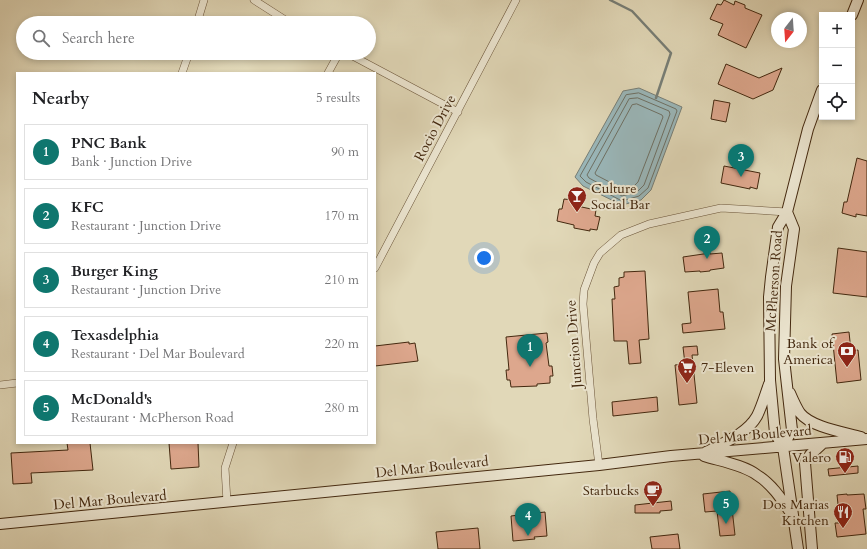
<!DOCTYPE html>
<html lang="en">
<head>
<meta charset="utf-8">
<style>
  :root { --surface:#fff; --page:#f2f2f2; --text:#202124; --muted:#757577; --line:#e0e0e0; --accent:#0f766e }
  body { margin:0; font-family:Cardo,serif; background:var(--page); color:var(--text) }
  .controls { position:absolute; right:12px; top:12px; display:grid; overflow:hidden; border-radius:0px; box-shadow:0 2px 6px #0003 }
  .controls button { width:36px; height:36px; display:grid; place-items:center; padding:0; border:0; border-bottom:1px solid var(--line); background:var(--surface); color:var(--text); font:20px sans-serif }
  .compass { position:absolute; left:771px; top:12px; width:36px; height:36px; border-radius:50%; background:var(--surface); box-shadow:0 2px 6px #0003; rotate:197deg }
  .you { position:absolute; left:484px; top:258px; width:14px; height:14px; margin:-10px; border:3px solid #fff; border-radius:50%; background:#1a73e8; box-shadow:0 0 0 6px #1a73e833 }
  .badge { display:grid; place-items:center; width:26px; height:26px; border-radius:50%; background:var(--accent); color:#fff; font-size:13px; font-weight:700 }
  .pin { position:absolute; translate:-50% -33px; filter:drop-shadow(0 1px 2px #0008) }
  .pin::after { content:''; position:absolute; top:21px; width:14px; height:12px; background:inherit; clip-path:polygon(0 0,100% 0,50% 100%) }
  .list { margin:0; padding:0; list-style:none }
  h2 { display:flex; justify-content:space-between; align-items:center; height:52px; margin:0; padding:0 16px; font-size:17px }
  h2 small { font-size:13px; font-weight:400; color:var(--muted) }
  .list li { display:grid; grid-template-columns:26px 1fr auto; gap:12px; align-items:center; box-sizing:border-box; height:56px; margin:0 8px 8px; padding:0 8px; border:1px solid var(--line); border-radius:0px }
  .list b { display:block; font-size:15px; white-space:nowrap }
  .list p { margin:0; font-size:13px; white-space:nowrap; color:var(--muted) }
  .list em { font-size:13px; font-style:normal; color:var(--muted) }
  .icon { flex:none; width:22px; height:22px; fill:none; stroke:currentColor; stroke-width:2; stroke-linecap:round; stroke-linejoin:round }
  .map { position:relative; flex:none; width:867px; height:549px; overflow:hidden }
  .search { position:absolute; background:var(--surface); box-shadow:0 2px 6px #0003; left:16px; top:16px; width:360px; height:44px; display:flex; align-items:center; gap:10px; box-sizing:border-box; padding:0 14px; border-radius:22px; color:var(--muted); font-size:15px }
  .panel { position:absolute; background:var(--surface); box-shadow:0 2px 6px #0003; left:16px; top:72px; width:360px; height:372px; border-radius:0px }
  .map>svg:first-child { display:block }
</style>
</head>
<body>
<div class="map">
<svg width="867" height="549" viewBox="0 0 867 549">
  <rect width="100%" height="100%" fill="#e1d8b8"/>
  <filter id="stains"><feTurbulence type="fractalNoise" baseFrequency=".005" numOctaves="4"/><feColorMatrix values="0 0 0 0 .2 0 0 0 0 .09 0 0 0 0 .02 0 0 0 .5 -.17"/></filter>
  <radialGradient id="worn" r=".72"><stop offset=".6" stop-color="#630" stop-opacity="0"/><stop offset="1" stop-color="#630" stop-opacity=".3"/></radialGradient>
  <path fill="#9ab7ba" stroke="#777e76" d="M 639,88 L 682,107 L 651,190 L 641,200 L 622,205 L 583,186 L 575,177 L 623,91 Z"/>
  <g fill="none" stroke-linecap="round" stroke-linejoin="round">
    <path stroke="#6e7064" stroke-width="1" d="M 639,93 L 676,109 L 677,111 L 648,188 L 639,196 L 622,201 L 586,182 L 580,176 L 626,95 Z
      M 638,98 L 669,111 L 670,114 L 644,185 L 637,192 L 622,196 L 589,178 L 587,175 L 629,99 Z
      M 637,104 L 662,115 L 663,117 L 638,182 L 634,186 L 623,189 L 596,175 L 595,173 L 632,105 Z"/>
    <path stroke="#777e76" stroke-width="2.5" d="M 610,0 L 632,11 L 671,53 L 656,98"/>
  </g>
  <path fill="#dda78d" stroke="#43280f" d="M 724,0 L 734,5 L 735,1 L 745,5 L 745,8 L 762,15 L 746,48 L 718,35 L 723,24 L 710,19 L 717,4 L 721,5 Z
    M 726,64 L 759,78 L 782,68 L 773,90 L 753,99 L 718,84 Z
    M 714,100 L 730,103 L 726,122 L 711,119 Z
    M 857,158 L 867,161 L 867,216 L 856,214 L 856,217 L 842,213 L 844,202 L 847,202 Z
    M 724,166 L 760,173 L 757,189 L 750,187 L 750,189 L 721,183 Z
    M 564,199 L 573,200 L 572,205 L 596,210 L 595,216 L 600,217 L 597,230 L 590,229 L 590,231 L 574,228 L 574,225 L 557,221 L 559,209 L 562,209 Z
    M 838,248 L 867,252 L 867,297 L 833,293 Z
    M 710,253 L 710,254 L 722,253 L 724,268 L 710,270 L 710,271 L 700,272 L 700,271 L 685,272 L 683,257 Z
    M 645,271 L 649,339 L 639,340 L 641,363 L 629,364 L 627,341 L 614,341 L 612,299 L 615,299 L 614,287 L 619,286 L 619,278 L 624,277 L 624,272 Z
    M 718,289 L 720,312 L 723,312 L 725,329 L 683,333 L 682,324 L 691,323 L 688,292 Z
    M 849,332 L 851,351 L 858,350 L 861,380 L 837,383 L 832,334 Z
    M 547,333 L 548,342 L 546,343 L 549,366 L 552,366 L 553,376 L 550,376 L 550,383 L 537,384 L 537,386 L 511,387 L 510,380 L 507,380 L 506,370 L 509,370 L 506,337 Z
    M 409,342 L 409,344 L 415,343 L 418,361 L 375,366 L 375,346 Z
    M 697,346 L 698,355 L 692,355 L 697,403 L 679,405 L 675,365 L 685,364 L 683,347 Z
    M 657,397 L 658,411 L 613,416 L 612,402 Z
    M 67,443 L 90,443 L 93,470 L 31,473 L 32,483 L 13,484 L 11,453 L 68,450 Z
    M 169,443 L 198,443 L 199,467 L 171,469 Z
    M 858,466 L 858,473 L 829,476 L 828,469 Z
    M 730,491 L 735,535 L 720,536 L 717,511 L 705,512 L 703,494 Z
    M 847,494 L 847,495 L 864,494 L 866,509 L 863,509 L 866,534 L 837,537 L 835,523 L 840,523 L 837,495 Z
    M 671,501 L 672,510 L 660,511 L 660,513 L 635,513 L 635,505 Z
    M 545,512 L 547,536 L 534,537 L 535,539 L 513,541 L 511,516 Z
    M 478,528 L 480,549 L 438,549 L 436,532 Z
    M 678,534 L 680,549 L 652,549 L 650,537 Z"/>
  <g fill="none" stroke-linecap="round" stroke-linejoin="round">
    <g stroke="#6a5439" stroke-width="8">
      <path id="street" d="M 254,0 L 290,23
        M 197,23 L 204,0
        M 347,53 L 458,112
        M 182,73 L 189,53
        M 328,73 L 339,53
        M 375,268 L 516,0
        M 0,385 L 17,383
        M 599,465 L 593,419 L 583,304 L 584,290 L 594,263 L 600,253 L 621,235 L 649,224 L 721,208 L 787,212
        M 227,502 L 225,468 L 233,443"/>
    </g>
    <g stroke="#43280f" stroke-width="12">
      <path id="secondary" d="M 852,15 L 858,0
        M 790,393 C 793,400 796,407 800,413 C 811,427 843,432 861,437
        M 783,447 L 792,430 L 784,359 L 786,286 L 794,229 L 787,212
        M 706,452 C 723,443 747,434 757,416 C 762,406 765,395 769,384
        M 704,456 C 720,461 744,465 757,475 C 773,485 782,500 792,515
        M 0,524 L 599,465 L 671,456 L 867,439
        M 798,549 L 783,447 L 775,433 L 770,380 L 769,297 L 771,277 L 778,227 L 787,212 L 808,129 L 822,90
        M 812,549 L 805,463 L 810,455 L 823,443"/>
    </g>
    <use href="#street" stroke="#ece6d1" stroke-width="7"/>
    <use href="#secondary" stroke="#ece6d1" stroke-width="10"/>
  </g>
  <defs>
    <g id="bar-pin" transform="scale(1)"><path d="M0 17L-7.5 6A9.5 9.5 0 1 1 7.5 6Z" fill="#8f2418" stroke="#ece6d1"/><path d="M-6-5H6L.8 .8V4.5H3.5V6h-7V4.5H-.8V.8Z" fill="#fff"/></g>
    <g id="bank-pin" transform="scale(1)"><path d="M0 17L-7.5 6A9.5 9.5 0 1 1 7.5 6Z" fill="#8f2418" stroke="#ece6d1"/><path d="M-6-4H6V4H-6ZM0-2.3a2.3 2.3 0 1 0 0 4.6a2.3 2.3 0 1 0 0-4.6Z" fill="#fff"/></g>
    <g id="supermarket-pin" transform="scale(1)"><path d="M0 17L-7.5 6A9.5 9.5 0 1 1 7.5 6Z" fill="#8f2418" stroke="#ece6d1"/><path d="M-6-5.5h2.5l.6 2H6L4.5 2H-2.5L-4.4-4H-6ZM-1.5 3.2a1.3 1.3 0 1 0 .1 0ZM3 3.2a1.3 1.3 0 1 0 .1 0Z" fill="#fff"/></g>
    <g id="fuel-pin" transform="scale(1)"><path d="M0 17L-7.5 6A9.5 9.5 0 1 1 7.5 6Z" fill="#8f2418" stroke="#ece6d1"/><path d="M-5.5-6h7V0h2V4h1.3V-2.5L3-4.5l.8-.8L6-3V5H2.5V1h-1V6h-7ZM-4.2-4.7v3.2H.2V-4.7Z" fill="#fff"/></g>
    <g id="cafe-pin" transform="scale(1)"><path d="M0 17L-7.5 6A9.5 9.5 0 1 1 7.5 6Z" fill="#8f2418" stroke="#ece6d1"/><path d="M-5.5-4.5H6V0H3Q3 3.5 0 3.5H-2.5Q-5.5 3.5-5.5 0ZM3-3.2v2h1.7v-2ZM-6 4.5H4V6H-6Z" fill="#fff"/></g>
    <g id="restaurant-pin" transform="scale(1)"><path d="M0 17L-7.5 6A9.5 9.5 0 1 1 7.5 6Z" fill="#8f2418" stroke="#ece6d1"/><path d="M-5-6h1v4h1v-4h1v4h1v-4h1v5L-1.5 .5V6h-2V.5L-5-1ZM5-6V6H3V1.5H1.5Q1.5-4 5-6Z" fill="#fff"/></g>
  </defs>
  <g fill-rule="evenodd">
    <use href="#bar-pin" x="577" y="196"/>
    <use href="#bank-pin" x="847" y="351"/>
    <use href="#supermarket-pin" x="687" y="367"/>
    <use href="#fuel-pin" x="845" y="457"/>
    <use href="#cafe-pin" x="653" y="490"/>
    <use href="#restaurant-pin" x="843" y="512"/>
  </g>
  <g text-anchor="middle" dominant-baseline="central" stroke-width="4" stroke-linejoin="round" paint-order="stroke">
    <g font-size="14" fill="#43280f" stroke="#ece6d1">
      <text transform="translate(435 128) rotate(-62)">Rocio Drive</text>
      <text transform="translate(774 281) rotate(-86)">McPherson Road</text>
      <text transform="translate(574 344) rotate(-94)">Junction Drive</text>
      <text transform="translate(755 435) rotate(-5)">Del Mar Boulevard</text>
      <text transform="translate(432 467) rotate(-6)">Del Mar Boulevard</text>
      <text transform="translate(110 500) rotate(-5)">Del Mar Boulevard</text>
    </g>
    <g font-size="14" fill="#43280f" stroke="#ece6d1" text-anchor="end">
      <text x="591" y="188" text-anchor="start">Culture<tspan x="591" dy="16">Social Bar</tspan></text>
      <text x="833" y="343">Bank of<tspan x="833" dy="16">America</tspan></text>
      <text x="701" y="367" text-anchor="start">7-Eleven</text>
      <text x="831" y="457">Valero</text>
      <text x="639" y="490">Starbucks</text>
      <text x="829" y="504">Dos Marias<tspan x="829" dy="16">Kitchen</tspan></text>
    </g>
  </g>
  <rect width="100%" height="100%" filter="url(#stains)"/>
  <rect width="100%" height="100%" fill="url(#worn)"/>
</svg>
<div class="controls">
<button>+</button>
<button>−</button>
<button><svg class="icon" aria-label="locate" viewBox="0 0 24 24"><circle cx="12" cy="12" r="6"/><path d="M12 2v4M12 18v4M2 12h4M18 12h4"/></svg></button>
</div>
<svg class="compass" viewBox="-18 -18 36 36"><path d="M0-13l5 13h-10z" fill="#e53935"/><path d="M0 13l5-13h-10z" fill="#757577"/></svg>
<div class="you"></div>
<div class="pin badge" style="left:530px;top:367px">1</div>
<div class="pin badge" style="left:707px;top:259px">2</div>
<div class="pin badge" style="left:741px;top:177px">3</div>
<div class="pin badge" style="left:528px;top:536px">4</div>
<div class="pin badge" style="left:726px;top:524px">5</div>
<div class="search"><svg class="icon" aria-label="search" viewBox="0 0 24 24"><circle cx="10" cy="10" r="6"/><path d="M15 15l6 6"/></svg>Search here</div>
<section class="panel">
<h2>Nearby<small>5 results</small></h2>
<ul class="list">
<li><span class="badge">1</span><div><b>PNC Bank</b><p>Bank · Junction Drive</p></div><em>90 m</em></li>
<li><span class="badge">2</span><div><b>KFC</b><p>Restaurant · Junction Drive</p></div><em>170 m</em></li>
<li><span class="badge">3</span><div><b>Burger King</b><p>Restaurant · Junction Drive</p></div><em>210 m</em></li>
<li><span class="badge">4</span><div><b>Texasdelphia</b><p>Restaurant · Del Mar Boulevard</p></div><em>220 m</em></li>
<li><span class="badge">5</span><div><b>McDonald's</b><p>Restaurant · McPherson Road</p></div><em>280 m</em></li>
</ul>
</section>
</div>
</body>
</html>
